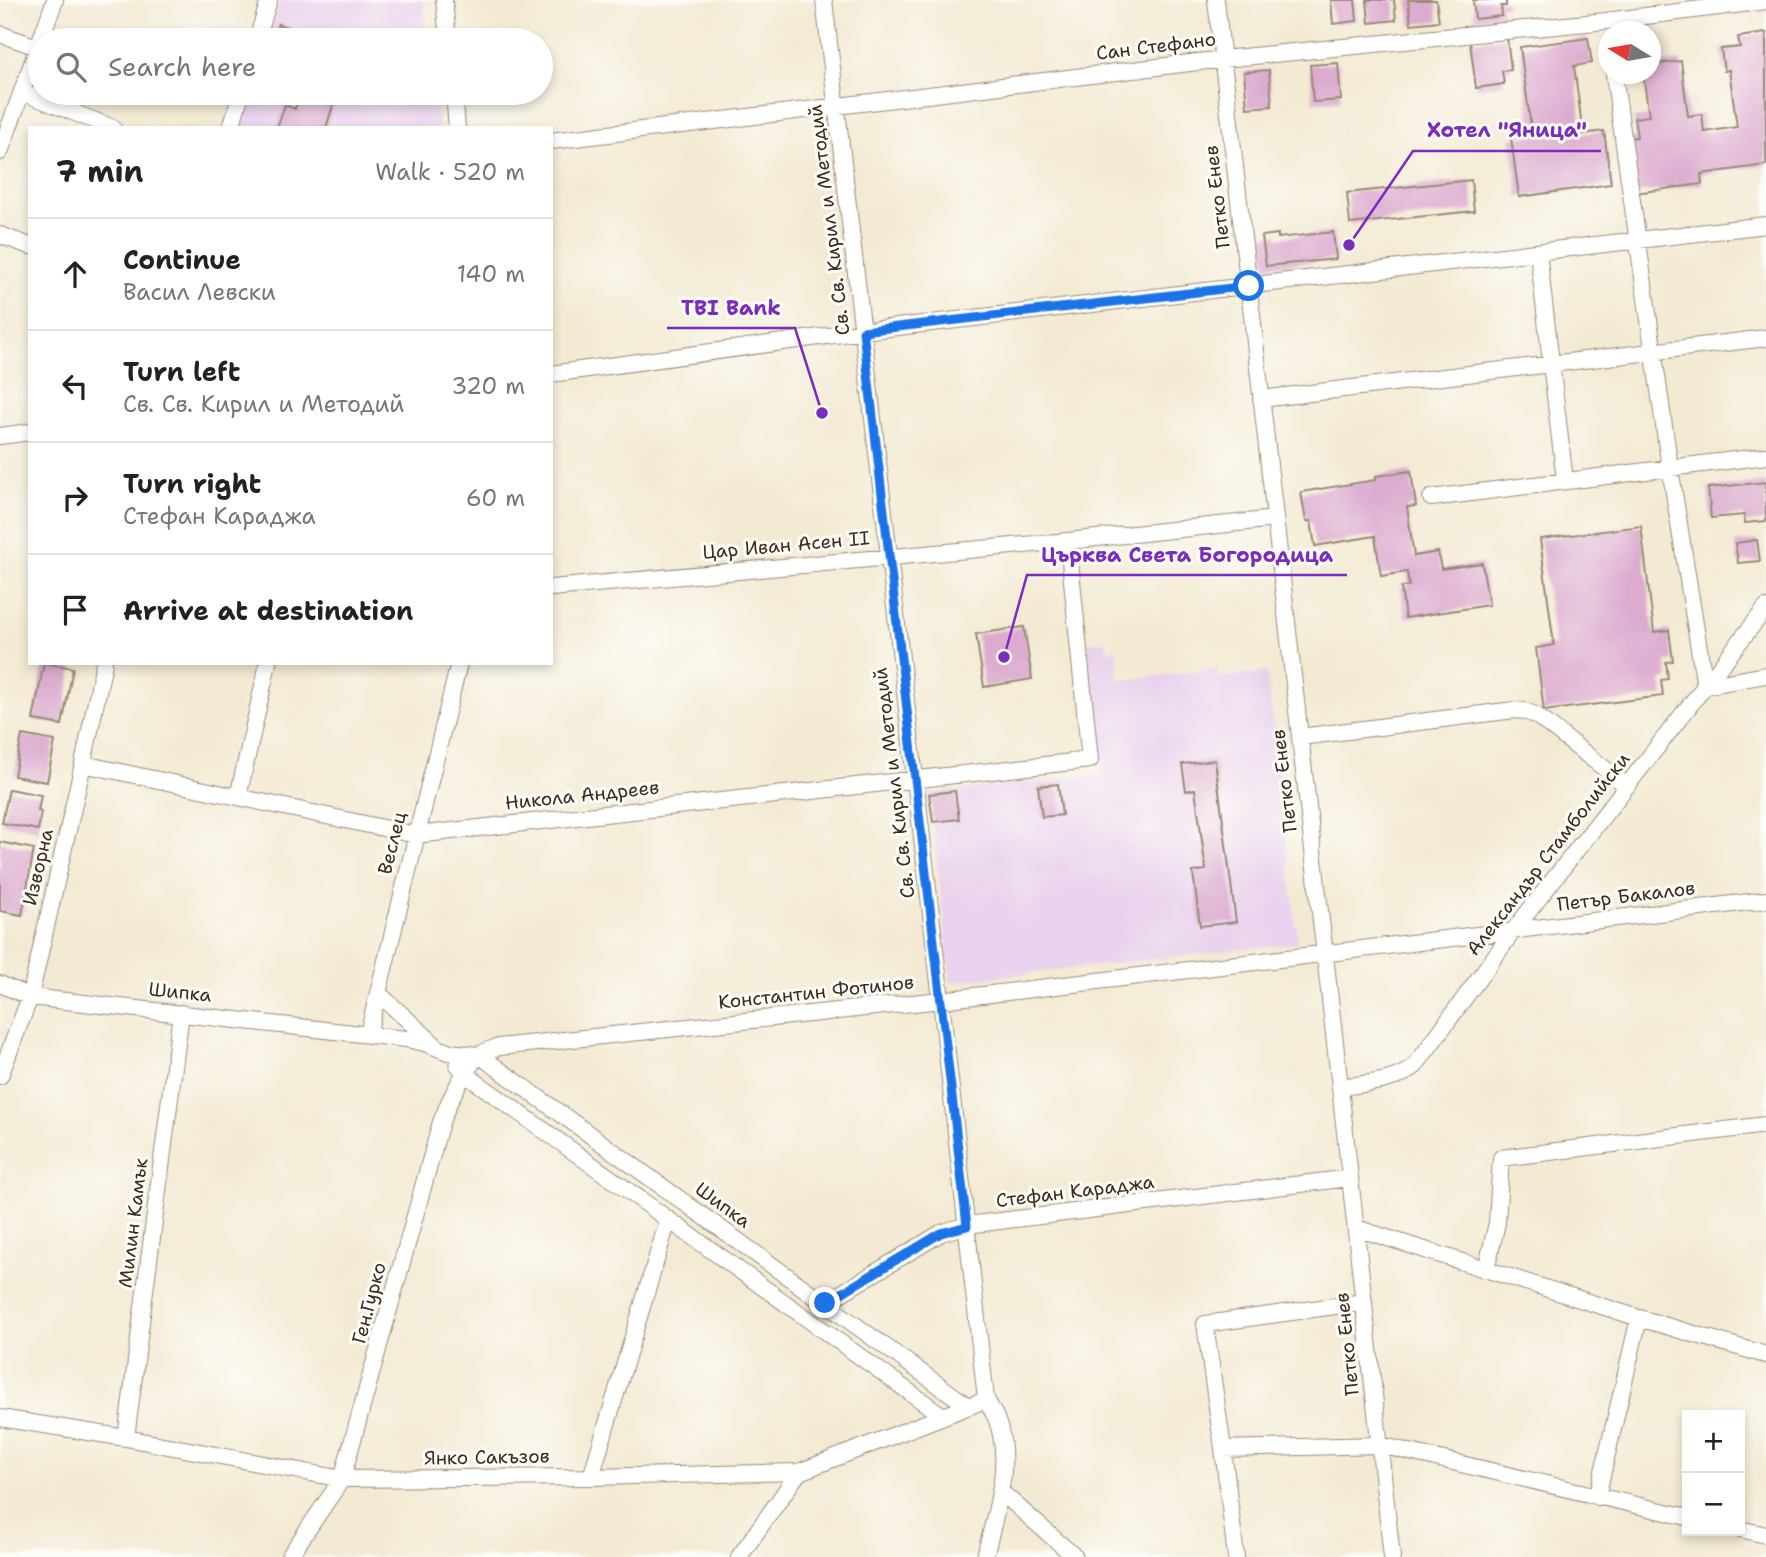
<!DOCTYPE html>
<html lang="en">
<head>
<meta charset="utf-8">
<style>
  :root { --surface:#fff; --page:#f2f2f2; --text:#222; --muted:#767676; --line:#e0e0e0 }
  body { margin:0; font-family:"Shantell Sans",sans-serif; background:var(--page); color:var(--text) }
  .controls { position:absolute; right:21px; bottom:21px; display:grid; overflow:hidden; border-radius:0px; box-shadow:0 4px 10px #0003 }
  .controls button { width:63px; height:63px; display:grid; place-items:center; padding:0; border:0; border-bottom:2px solid var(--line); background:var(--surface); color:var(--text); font:35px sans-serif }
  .compass { position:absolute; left:1598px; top:21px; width:63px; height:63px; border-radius:50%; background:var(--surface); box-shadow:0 4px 10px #0003; rotate:281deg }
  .stop { position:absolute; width:21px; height:21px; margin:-16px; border:5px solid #1a73e8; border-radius:50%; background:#fff }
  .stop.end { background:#1a73e8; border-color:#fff; box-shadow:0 2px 7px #0008 }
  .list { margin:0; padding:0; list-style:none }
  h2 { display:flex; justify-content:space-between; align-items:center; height:91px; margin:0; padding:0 28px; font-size:30px }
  h2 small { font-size:23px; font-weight:400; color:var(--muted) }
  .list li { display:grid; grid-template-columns:46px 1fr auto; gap:21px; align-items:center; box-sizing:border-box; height:112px; padding:0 28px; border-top:2px solid var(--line) }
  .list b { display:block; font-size:26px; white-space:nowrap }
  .list p { margin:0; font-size:23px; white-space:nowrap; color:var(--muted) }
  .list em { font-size:23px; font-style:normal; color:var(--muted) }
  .icon { flex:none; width:38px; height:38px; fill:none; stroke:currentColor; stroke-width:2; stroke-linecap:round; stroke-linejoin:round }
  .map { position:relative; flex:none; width:1766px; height:1557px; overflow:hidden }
  .search { position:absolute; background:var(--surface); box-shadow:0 4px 10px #0003; left:28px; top:28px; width:525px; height:77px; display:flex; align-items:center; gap:18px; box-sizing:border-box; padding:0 24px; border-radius:38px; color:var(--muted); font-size:26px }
  .panel { position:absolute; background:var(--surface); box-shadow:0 4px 10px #0003; left:28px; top:126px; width:525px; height:539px; border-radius:0px }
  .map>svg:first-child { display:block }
</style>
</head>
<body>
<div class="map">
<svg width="1766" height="1557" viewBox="0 0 1766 1557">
  <rect width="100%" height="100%" fill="#fdfcf7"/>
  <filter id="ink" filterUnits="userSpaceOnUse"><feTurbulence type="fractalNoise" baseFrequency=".0143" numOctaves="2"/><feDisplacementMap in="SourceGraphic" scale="14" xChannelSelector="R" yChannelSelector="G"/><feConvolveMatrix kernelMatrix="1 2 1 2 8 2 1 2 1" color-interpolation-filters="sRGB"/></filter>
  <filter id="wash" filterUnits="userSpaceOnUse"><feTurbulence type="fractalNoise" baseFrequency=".00686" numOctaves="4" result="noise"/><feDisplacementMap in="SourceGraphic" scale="28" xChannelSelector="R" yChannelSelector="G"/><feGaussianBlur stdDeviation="1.57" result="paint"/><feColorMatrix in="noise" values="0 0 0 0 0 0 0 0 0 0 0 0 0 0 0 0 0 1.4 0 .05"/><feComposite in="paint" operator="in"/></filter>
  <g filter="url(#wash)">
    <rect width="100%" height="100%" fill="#f3ead3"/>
    <path fill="#e9d2ed" d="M 280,0 L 423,0 L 428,40 L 268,40 Z
      M 252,93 L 434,93 L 439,128 L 242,128 Z
      M 1106,641 L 1107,650 L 1116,649 L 1120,680 L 1217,669 L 1218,678 L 1267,672 L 1298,943 L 951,982 L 929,794 L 1102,774 L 1087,643 Z"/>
    <g id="blocks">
      <path fill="#dcabcf" d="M 1331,0 L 1355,0 L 1357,21 L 1333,24 Z
        M 1367,0 L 1394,0 L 1396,20 L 1369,23 Z
        M 1408,0 L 1436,0 L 1439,21 L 1411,24 Z
        M 1473,0 L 1506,0 L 1506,6 L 1501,6 L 1502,16 L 1475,19 Z
        M 278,24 L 325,40 L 273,40 Z
        M 1766,33 L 1766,165 L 1701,174 L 1702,184 L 1636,193 L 1628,138 L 1637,137 L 1634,118 L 1649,116 L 1643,74 L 1650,74 L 1650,65 L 1681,61 L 1688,116 L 1702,114 L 1704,132 L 1737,127 L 1729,70 L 1724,71 L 1721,49 L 1740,47 L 1738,37 Z
        M 1507,37 L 1511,70 L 1502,71 L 1504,84 L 1476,88 L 1470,42 Z
        M 1588,38 L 1592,63 L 1574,66 L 1583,134 L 1604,131 L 1611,184 L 1519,197 L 1511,138 L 1532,135 L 1520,47 Z
        M 1338,63 L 1341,100 L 1313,102 L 1310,65 Z
        M 1269,70 L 1272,106 L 1247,108 L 1244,72 Z
        M 300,93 L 337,93 L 326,128 L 277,128 L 285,105 L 295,109 Z
        M 1471,180 L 1474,211 L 1350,224 L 1347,193 Z
        M 1333,232 L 1336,259 L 1266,266 L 1262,236 L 1278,234 L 1278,238 Z
        M 1411,471 L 1416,506 L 1407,507 L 1414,556 L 1438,552 L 1441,569 L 1482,563 L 1489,605 L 1405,618 L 1401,587 L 1409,586 L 1407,572 L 1381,576 L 1375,536 L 1315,546 L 1311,521 L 1306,521 L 1301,492 L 1376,480 L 1376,476 Z
        M 1766,482 L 1766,521 L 1745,523 L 1744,515 L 1711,518 L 1708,488 Z
        M 1641,526 L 1654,632 L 1669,630 L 1673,661 L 1666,662 L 1668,679 L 1661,680 L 1663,696 L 1544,711 L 1536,648 L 1554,645 L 1540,539 Z
        M 1757,540 L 1760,561 L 1738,563 L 1735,543 Z
        M 1024,627 L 1032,679 L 984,687 L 976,634 Z
        M 44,663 L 73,668 L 62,725 L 33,720 Z
        M 22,735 L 55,741 L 47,782 L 14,776 Z
        M 1215,760 L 1236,922 L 1200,926 L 1193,872 L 1206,870 L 1195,789 L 1186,791 L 1182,764 Z
        M 1058,784 L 1062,815 L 1042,817 L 1038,786 Z
        M 9,789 L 41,795 L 38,811 L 41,812 L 38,830 L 2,823 Z
        M 955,791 L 959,819 L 933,822 L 929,794 Z
        M 0,842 L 34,849 L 22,915 L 0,911 Z"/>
    </g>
  </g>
  <g filter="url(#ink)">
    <use href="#blocks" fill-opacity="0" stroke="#978a78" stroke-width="2"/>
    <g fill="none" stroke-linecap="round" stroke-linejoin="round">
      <g stroke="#978a78" stroke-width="18">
        <path id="street" d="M 444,0 L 448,40
          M 824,0 L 941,1000 L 986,1399 C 989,1405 993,1411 996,1418 C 1014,1462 995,1513 985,1557
          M 1216,0 L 1340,1087 L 1392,1557
          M 0,34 L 37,47
          M 257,40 L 269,0
          M 1614,74 L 1670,468 L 1705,686 L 1766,675
          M 22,92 L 113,128
          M 454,93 L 457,128
          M 231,128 L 241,93
          M 551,141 L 1223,59 L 1606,21 L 1766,1
          M 0,152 L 55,0
          M 0,235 L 30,246
          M 1538,252 L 1565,481
          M 551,374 L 863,331 L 1766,225
          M 1261,399 L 1766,338
          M 0,436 L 30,432
          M 1431,498 L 1766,456
          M 551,588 L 1068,541 L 1275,519
          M 1300,737 L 1514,710 L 1525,711 L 1537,716 L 1627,786
          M 83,764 L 416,835 L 1090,760 L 1068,541
          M 238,797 L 268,663
          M 0,984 L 30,997 L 406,1039 L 425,1043 L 448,1052 L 479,1055 L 968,1406
          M 378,993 L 434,1044
          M 368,1034 L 459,663
          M 458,1065 L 465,1074 L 943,1416
          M 0,1076 L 30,997 L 83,764 L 104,663
          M 1340,1087 C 1366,1083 1395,1083 1415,1066 L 1514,930 L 1766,608
          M 1356,1228 L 1639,1318 L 1766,1355
          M 1486,1270 L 1497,1223 L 1501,1158 L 1766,1125
          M 825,1303 L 941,1233 L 967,1225 L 1350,1178
          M 0,1418 L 126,1438 L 342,1479 L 591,1477 L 799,1472 L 977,1403
          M 126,1438 L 181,1013
          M 1223,1449 L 1380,1445 L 1687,1517
          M 591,1477 L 668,1220
          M 1000,1491 L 1075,1557
          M 1597,1497 L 1639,1318
          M 1740,1529 L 1766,1535
          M 289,1557 L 342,1479 L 441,1122 C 448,1103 465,1066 481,1054 C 490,1048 499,1047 508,1046 L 941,1000 L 1766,900
          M 739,1557 L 799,1472
          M 1236,1557 L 1223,1449 L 1205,1324 L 1364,1302"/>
      </g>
      <use href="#street" stroke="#fff" stroke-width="16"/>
    </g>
  </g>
  <g fill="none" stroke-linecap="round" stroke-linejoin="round" filter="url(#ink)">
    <path stroke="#1a73e8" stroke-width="9" d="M 825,1303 L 941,1233 L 967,1226 L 863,331 L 1249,286"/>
  </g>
  <g text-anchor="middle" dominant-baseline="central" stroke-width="6" stroke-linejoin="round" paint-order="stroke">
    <g font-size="19" fill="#3b2a1e" stroke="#fdfcf7">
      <text transform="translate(1156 46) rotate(-7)">Сан Стефано</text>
      <text transform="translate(1217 197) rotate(-97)">Петко Енев</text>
      <text transform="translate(829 220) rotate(-97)">Св. Св. Кирил и Методий</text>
      <text transform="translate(786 545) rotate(-5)">Цар Иван Асен II</text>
      <text transform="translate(1284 781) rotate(-97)">Петко Енев</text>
      <text transform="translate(894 783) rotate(-97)">Св. Св. Кирил и Методий</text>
      <text transform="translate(582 795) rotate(-6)">Никола Андреев</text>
      <text transform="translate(392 843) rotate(-76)">Веслец</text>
      <text transform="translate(1548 854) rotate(-52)">Александър Стамболийски</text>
      <text transform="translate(38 867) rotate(-77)">Изворна</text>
      <text transform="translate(1626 896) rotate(-7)">Петър Бакалов</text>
      <text transform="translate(180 992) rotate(6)">Шипка</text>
      <text transform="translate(816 992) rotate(-6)">Константин Фотинов</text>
      <text transform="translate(1075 1191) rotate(-7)">Стефан Караджа</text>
      <text transform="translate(723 1205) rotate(36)">Шипка</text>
      <text transform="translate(133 1223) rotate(-83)">Милин Камък</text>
      <text transform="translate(369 1303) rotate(-75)">Ген.Гурко</text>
      <text transform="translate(1347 1344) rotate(-96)">Петко Енев</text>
      <text transform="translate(487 1457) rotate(-1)">Янко Сакъзов</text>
    </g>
  </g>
  <path fill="none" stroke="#7b2cbf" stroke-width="2.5" d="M1349 245L1413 151H1601M822 413L795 328H667M1004 657L1027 575H1347"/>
  <g fill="#7b2cbf" stroke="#fdfcf7" stroke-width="2.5">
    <circle cx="1349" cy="245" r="7"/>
    <circle cx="822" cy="413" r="7"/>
    <circle cx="1004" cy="657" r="7"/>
  </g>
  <g font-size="21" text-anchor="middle" font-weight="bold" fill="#7b2cbf" stroke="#fdfcf7" stroke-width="6" stroke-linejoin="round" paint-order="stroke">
    <text x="1507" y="137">Хотел "Яница"</text>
    <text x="731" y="315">TBI Bank</text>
    <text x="1187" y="562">Църква Света Богородица</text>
  </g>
</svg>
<div class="controls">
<button>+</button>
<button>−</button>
</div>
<svg class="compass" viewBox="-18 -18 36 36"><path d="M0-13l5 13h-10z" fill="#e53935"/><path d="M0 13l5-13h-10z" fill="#767676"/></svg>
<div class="stop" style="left:1249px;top:286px"></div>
<div class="stop end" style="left:825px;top:1303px"></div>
<div class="search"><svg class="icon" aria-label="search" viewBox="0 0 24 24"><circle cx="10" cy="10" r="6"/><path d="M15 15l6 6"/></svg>Search here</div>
<section class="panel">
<h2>7 min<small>Walk · 520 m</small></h2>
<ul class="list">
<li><svg class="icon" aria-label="ahead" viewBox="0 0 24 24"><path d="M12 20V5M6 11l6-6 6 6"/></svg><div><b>Continue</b><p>Васил Левски</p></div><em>140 m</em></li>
<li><svg class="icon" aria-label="left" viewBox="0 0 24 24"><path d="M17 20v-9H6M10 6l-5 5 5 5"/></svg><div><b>Turn left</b><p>Св. Св. Кирил и Методий</p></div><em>320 m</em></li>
<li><svg class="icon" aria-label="right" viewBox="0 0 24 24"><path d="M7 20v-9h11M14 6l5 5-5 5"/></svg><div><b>Turn right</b><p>Стефан Караджа</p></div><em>60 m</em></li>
<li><svg class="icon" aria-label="arrive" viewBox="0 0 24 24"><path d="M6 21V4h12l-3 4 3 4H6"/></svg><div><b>Arrive at destination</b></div></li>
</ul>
</section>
</div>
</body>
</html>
